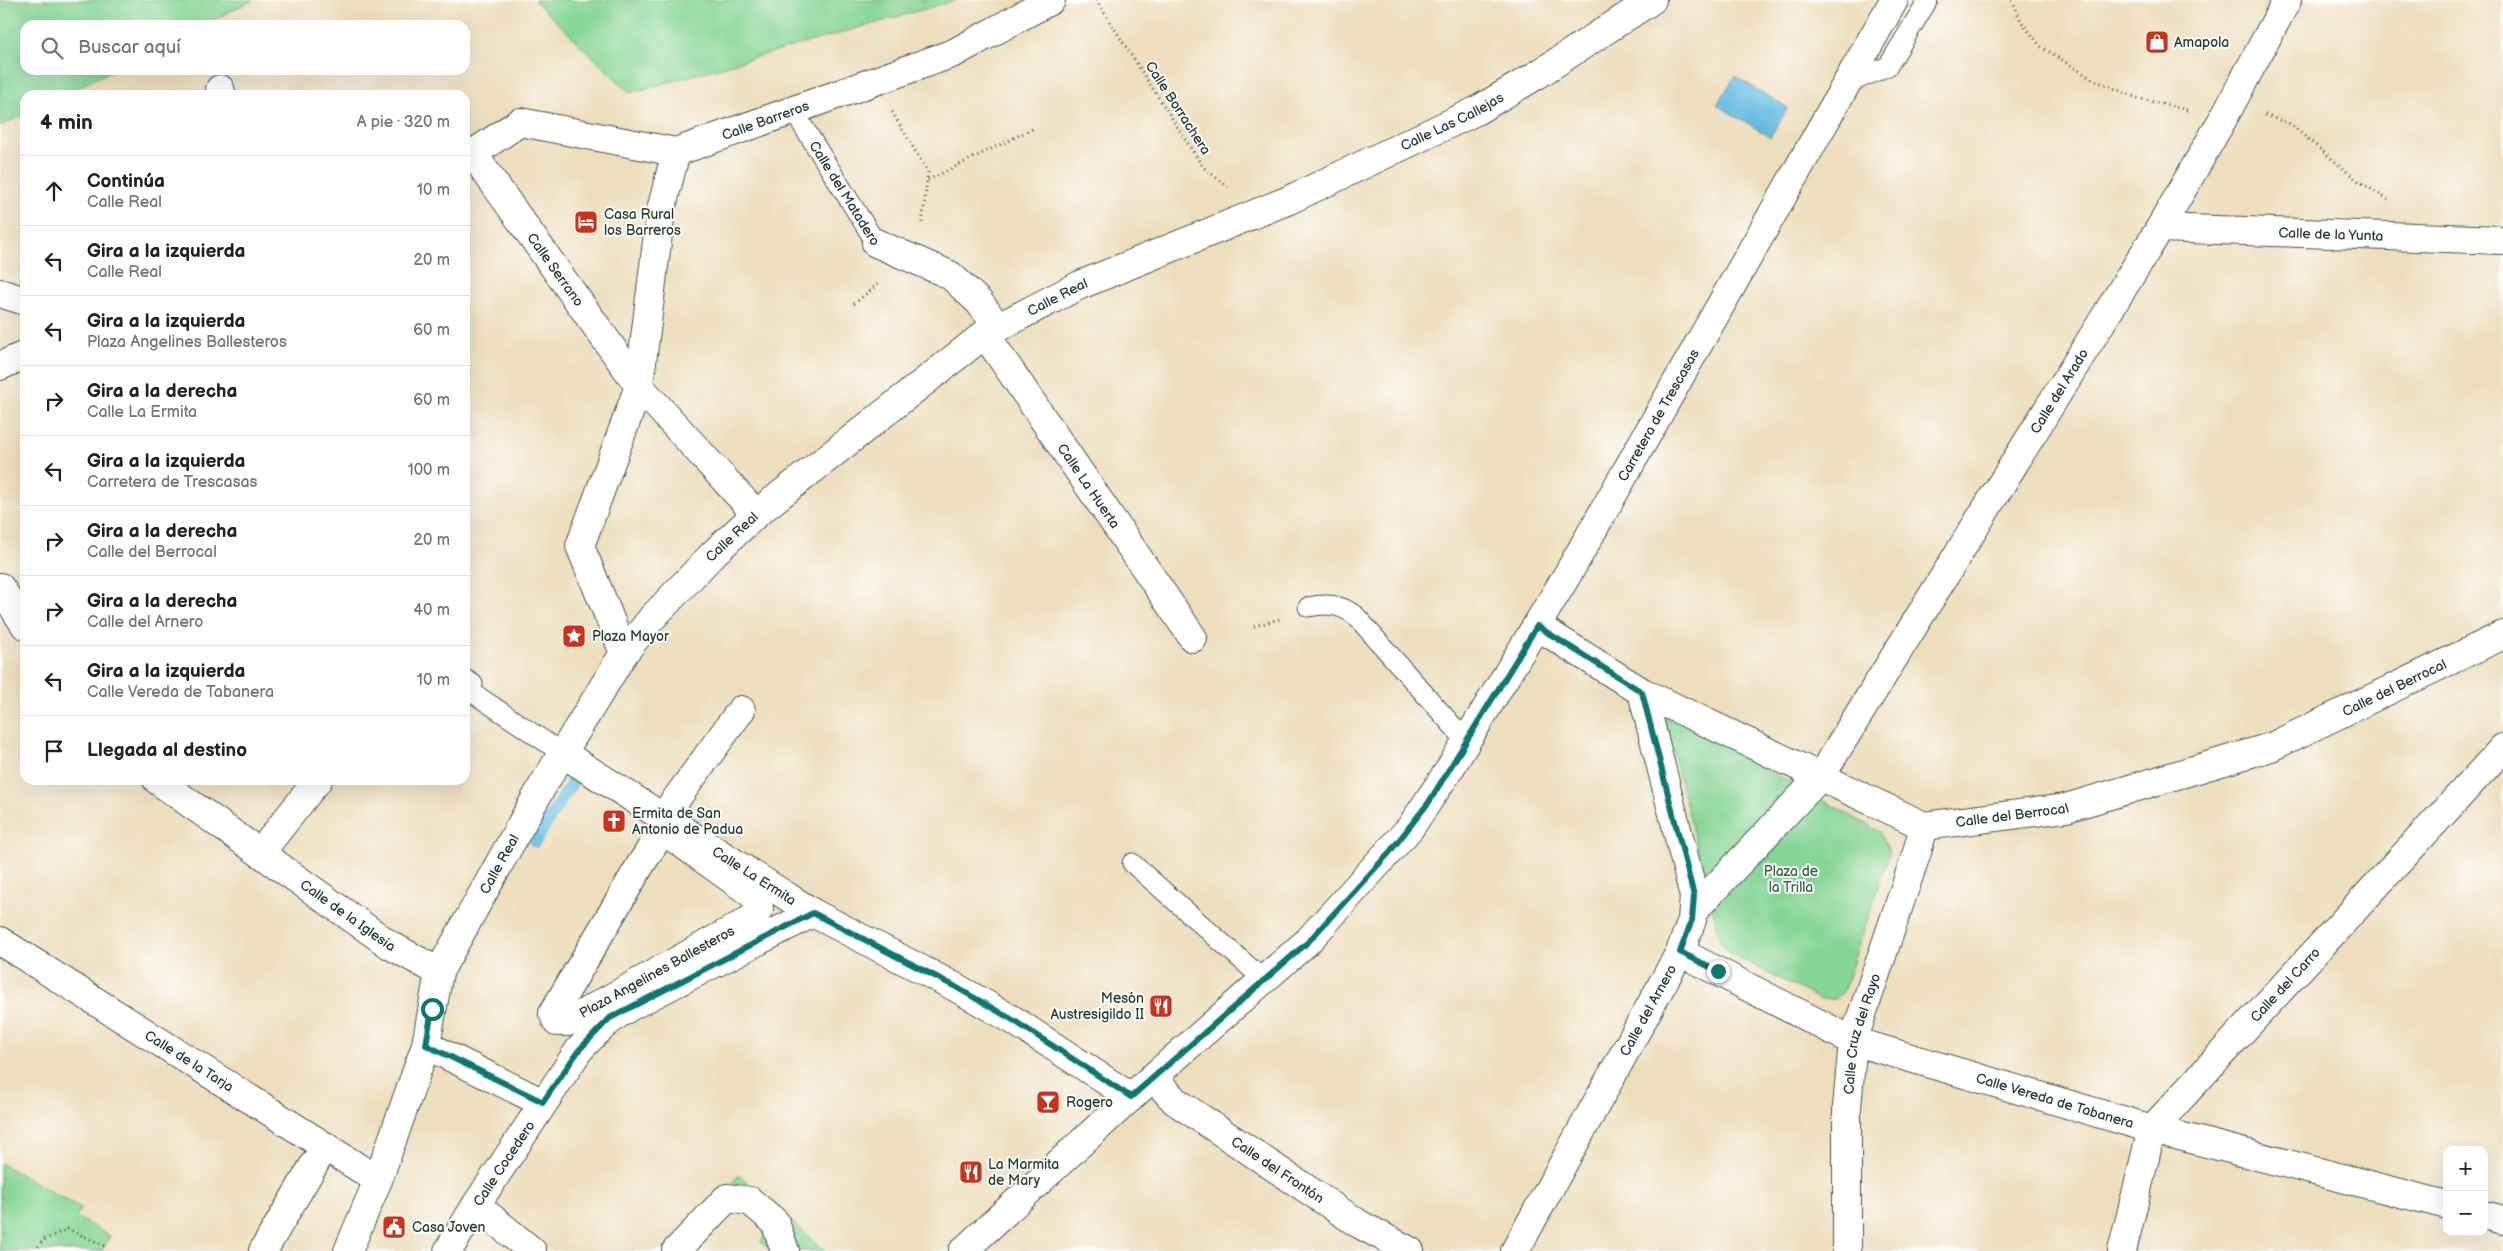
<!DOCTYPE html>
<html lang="es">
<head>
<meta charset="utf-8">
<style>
  :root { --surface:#fff; --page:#f6f6f6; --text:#202124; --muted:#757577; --line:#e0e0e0 }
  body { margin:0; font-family:"Balsamiq Sans",sans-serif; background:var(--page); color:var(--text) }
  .controls { position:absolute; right:15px; bottom:15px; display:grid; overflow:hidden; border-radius:10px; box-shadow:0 5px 20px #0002 }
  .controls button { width:45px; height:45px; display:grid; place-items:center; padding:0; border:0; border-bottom:1px solid var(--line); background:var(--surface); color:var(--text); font:25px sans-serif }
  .stop { position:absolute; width:15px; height:15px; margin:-11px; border:4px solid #0f766e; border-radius:50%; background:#fff }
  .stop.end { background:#0f766e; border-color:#fff; box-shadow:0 1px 5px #0008 }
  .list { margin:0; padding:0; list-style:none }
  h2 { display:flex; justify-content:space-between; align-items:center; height:65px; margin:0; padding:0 20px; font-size:21px }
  h2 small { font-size:16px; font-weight:400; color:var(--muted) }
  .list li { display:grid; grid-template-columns:32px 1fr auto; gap:15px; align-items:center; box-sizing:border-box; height:70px; padding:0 20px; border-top:1px solid var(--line) }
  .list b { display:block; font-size:19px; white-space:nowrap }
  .list p { margin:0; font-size:16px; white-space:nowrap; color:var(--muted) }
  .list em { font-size:16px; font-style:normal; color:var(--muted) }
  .icon { flex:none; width:28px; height:28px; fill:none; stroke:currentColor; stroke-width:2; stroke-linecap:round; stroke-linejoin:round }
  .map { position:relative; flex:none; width:2503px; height:1251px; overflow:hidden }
  .search { position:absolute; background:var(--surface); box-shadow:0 5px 20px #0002; left:20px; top:20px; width:450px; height:55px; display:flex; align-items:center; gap:12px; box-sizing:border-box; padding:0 18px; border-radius:15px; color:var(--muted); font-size:19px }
  .panel { position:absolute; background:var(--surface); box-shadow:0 5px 20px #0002; left:20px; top:90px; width:450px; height:695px; border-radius:15px }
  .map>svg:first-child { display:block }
</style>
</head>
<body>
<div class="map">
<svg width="2503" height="1251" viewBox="0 0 2503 1251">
  <rect width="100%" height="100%" fill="#fdfcf7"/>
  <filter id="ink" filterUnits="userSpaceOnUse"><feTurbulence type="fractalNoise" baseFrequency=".02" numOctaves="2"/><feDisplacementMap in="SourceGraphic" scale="10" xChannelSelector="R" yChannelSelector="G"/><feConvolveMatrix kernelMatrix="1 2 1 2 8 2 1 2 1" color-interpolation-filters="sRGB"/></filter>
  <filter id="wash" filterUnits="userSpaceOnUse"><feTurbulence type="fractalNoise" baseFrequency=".0096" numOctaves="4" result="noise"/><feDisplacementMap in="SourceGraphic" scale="20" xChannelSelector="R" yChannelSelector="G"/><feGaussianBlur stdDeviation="1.12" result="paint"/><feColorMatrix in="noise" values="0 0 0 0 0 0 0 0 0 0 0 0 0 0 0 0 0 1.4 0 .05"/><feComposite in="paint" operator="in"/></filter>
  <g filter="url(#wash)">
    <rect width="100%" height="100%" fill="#eedebd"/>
    <path fill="#86d696" stroke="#528a65" d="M 0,0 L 253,0 L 203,25 L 25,25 L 25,70 L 113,70 L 62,95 L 25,95 L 25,114 L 0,126 Z
      M 534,0 L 957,0 L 630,93 Z
      M 1666,716 L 1671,716 L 1880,832 L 1890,852 L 1843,992 L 1835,999 L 1821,1000 L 1729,953 L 1720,939 L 1665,721 Z
      M 0,1163 L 81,1208 L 76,1217 L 110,1236 L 102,1251 L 0,1251 Z
      M 739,1175 L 825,1251 L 771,1251 L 761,1243 C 768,1229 762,1224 752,1213 L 710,1207 Z"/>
    <path fill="#65bce2" stroke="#427c8b" d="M 1735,76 L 1788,108 L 1770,137 L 1717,105 Z"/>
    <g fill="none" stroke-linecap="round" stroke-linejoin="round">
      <path stroke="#65bce2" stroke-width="12" d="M 535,842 L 575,778"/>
    </g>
  </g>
  <g filter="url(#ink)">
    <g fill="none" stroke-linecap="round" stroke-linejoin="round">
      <g stroke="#3e5549" stroke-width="21">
        <g id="service">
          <path d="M 1845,85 L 1888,66 L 1928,0"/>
          <path id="s1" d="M 793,110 L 876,243"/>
          <path d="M 1308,607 C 1327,603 1339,604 1355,615 L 1467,742"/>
          <path d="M 465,679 L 473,684 L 470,691 L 562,753"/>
          <path d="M 1132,863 L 1264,980"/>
        </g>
      </g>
      <g stroke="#3e5549" stroke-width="30">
        <path id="pedestrian" d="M 663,830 L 755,896 L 759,908 L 755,917 L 568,1022 L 557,1022 L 553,1013 L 641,864 Z
          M 1695,909 L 1820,777
          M 676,1251 L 727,1198 L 750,1201 L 775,1222 L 785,1251"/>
      </g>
      <g stroke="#3e5549" stroke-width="30">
        <g id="minor">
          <path d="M 220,89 L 222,95"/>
          <path id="s2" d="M 473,154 L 639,386 L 756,514"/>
          <path id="s3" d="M 465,159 L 520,122 L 676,152 L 954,53 L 1051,0"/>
          <path id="s4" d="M 2160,228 L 2503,240"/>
          <path d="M 876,243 L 950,275 L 979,302 L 998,327"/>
          <path d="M 0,293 L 25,301"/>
          <path id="s5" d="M 985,334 L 1193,638"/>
          <path d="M 0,366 L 25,355"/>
          <path d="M 0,587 L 25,625"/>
          <path id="s6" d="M 1537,626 L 1642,692 L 1924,826 L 2066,808 L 2271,747 L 2503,635"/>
          <path d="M 624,653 L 580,546 L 639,386 L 661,210 L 676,152"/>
          <path id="s7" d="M 562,753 L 813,913 L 955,987 L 1013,1020 L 1131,1097"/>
          <path id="s8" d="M 1820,777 L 2160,228 L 2224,117 L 2287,0"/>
          <path id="s9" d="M 157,780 L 390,945 L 439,972"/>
          <path d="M 663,817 L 741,710"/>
          <path d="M 260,853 L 318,780"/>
          <path id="s10" d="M 0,941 L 378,1180"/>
          <path id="s11" d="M 1680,952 L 1853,1041 L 2152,1129 L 2447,1205"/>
          <path d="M 426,1045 L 543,1103"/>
          <path id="s12" d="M 1153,1077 L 1175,1101 L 1359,1224 L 1410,1251"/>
          <path d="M 476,1205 L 532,1251"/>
          <path d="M 2484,1215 L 2503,1220"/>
          <path d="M 263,1251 L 325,1146"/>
          <path id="s13" d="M 348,1251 L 378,1180 L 426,1045 L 439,972 L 543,785 L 624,653 L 652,618 L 713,554 L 756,514 L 985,334 L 1080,285 L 1289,200 L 1476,111 L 1537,75 L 1652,0"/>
          <path id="s14" d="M 448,1251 L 476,1205 L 579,1050 C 595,1032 610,1018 631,1006 L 813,913"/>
          <path id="s15" d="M 1515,1251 L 1680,952 L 1692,920 L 1694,896 L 1642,692"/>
          <path id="s16" d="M 1847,1251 L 1847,1107 L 1853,1041 L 1917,852 L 1924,826"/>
          <path id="s17" d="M 2122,1251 L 2152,1129 L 2503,748"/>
        </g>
      </g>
      <g stroke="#3e5549" stroke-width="30">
        <g id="tertiary">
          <path id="s18" d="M 963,1251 L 1153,1077 L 1308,941 L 1410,828 L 1449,770 L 1569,572 L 1894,0"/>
        </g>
      </g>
      <path stroke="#3e5549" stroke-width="3" stroke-dasharray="1 4" stroke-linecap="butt" d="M 1096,0 L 1203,167 L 1228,187
        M 2012,0 L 2021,21 L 2040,46 L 2092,79 L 2137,98 L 2187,110
        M 892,112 L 928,172 L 922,225
        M 2265,115 L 2290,124 L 2357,180 L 2388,200
        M 928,180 L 1034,128
        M 854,304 L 880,282
        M 1254,626 L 1280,619
        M 35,1251 L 43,1240 L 68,1229 L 105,1246"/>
      <use href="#service" stroke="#fff" stroke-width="19"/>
      <use href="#pedestrian" stroke="#fff" stroke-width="28"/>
      <use href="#minor" stroke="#fff" stroke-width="28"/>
      <use href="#tertiary" stroke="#fff" stroke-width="28"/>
    </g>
  </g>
  <g fill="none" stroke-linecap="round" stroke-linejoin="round" filter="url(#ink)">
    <path stroke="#0f766e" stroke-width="6" d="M 432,1009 L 426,1045 L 543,1102 L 579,1050 L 610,1018 L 813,913 L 954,986 L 1013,1020 L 1131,1097 L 1308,942 L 1389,853 L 1429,802 L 1537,626 L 1642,692 L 1694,896 L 1692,920 L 1680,952 L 1718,971"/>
  </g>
  <defs>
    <g id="shop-square" transform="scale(1.25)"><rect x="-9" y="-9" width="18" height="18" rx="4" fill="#c8321e" stroke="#fdfcf7"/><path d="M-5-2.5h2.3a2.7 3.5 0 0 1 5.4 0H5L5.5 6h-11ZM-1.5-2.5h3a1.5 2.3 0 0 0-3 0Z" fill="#fff"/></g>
    <g id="hotel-square" transform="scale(1.25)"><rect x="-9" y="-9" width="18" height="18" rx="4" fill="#c8321e" stroke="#fdfcf7"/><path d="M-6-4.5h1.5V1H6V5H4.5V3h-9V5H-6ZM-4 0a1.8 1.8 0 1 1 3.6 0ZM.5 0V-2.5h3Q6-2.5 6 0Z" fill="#fff"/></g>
    <g id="sight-square" transform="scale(1.25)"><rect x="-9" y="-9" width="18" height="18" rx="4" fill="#c8321e" stroke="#fdfcf7"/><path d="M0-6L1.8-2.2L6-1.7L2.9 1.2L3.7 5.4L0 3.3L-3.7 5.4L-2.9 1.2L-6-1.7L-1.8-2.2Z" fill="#fff"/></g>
    <g id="church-square" transform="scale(1.25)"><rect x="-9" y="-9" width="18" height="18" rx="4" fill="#c8321e" stroke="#fdfcf7"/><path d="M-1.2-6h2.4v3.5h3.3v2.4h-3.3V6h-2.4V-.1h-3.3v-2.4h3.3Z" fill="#fff"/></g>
    <g id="restaurant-square" transform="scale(1.25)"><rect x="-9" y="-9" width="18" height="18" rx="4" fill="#c8321e" stroke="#fdfcf7"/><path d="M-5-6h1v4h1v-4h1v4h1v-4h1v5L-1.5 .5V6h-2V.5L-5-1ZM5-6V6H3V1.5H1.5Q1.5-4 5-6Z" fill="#fff"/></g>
    <g id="bar-square" transform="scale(1.25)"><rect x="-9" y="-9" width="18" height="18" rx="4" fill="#c8321e" stroke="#fdfcf7"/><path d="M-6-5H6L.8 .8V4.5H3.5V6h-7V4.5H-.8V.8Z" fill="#fff"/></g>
    <g id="civic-square" transform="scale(1.25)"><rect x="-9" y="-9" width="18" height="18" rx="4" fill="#c8321e" stroke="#fdfcf7"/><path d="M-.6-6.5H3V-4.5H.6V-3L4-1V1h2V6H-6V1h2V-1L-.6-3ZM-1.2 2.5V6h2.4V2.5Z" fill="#fff"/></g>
  </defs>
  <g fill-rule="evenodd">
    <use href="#shop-square" x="2157" y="42"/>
    <use href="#hotel-square" x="586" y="222"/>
    <use href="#sight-square" x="574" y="636"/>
    <use href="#church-square" x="614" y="821"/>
    <use href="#restaurant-square" x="1161" y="1006"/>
    <use href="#bar-square" x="1048" y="1102"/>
    <use href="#restaurant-square" x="971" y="1172"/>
    <use href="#civic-square" x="394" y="1227"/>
  </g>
  <g text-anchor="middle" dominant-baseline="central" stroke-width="4" stroke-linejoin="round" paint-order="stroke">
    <g font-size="14" fill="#1f3d34" stroke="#fdfcf7" text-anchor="start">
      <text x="2174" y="42">Amapola</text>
      <text x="604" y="214">Casa Rural<tspan x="604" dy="16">los Barreros</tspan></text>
      <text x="592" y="636">Plaza Mayor</text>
      <text x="632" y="813">Ermita de San<tspan x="632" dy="16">Antonio de Padua</tspan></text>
      <text x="1144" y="998" text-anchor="end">Mesón<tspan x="1144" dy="16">Austresigildo II</tspan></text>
      <text x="1066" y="1102">Rogero</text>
      <text x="988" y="1164">La Marmita<tspan x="988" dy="16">de Mary</tspan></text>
      <text x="412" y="1227">Casa Joven</text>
    </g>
    <g font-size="14" fill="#1f3d34" stroke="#fdfcf7">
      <text transform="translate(1178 108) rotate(57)">Calle Borrachera</text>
      <text stroke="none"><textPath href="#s3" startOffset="320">Calle Barreros</textPath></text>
      <text stroke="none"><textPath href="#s13" startOffset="1660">Calle Las Callejas</textPath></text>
      <text stroke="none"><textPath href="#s1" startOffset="98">Calle del Matadero</textPath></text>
      <text stroke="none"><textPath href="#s4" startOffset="171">Calle de la Yunta</textPath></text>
      <text stroke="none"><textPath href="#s2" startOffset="142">Calle Serrano</textPath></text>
      <text stroke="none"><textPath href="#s13" startOffset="1228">Calle Real</textPath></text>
      <text stroke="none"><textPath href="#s8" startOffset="454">Calle del Arado</textPath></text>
      <text stroke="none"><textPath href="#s18" startOffset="1098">Carretera de Trescasas</textPath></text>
      <text stroke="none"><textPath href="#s5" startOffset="184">Calle La Huerta</textPath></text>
      <text stroke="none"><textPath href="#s13" startOffset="822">Calle Real</textPath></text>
      <text stroke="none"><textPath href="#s6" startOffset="930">Calle del Berrocal</textPath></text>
      <text stroke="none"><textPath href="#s6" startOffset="525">Calle del Berrocal</textPath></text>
      <text stroke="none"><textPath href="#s13" startOffset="418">Calle Real</textPath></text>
      <text stroke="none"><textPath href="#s7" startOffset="228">Calle La Ermita</textPath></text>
      <text stroke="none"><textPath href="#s9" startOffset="234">Calle de la Iglesia</textPath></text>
      <text transform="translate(657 972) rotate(-29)">Plaza Angelines Ballesteros</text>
      <text stroke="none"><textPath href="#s17" startOffset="322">Calle del Carro</textPath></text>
      <text stroke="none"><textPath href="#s15" startOffset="275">Calle del Arnero</textPath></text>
      <text stroke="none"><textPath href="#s16" startOffset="219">Calle Cruz del Rayo</textPath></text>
      <text stroke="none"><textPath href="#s10" startOffset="224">Calle de la Tarja</textPath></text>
      <text stroke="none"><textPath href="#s11" startOffset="405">Calle Vereda de Tabanera</textPath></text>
      <text stroke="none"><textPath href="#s14" startOffset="104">Calle Cocedero</textPath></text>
      <text stroke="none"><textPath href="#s12" startOffset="156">Calle del Frontón</textPath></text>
    </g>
    <g font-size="14" fill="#39634c" stroke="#fdfcf7">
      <text x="1791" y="871">Plaza de<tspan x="1791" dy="16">la Trilla</tspan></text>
    </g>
  </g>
</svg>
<div class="controls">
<button>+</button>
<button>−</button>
</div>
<div class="stop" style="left:432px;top:1009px"></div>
<div class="stop end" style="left:1718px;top:971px"></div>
<div class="search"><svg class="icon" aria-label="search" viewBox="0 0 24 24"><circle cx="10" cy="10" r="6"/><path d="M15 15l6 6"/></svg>Buscar aquí</div>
<section class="panel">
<h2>4 min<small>A pie · 320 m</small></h2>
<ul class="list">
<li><svg class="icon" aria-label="ahead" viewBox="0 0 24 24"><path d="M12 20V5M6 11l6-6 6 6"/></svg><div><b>Continúa</b><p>Calle Real</p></div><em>10 m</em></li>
<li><svg class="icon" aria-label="left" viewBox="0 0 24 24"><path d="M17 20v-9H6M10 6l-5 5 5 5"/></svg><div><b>Gira a la izquierda</b><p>Calle Real</p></div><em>20 m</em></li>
<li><svg class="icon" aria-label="left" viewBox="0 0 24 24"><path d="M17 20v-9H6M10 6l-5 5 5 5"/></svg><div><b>Gira a la izquierda</b><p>Plaza Angelines Ballesteros</p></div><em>60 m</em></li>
<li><svg class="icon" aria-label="right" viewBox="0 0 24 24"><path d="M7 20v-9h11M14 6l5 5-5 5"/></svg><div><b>Gira a la derecha</b><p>Calle La Ermita</p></div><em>60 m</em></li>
<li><svg class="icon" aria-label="left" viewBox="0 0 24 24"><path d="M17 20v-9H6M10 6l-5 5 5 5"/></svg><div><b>Gira a la izquierda</b><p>Carretera de Trescasas</p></div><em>100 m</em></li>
<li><svg class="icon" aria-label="right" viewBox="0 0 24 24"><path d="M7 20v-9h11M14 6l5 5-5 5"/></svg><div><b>Gira a la derecha</b><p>Calle del Berrocal</p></div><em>20 m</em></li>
<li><svg class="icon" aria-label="right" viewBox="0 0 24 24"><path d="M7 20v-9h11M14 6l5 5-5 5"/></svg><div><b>Gira a la derecha</b><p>Calle del Arnero</p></div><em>40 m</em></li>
<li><svg class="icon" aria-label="left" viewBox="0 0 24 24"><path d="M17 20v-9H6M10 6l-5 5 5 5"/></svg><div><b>Gira a la izquierda</b><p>Calle Vereda de Tabanera</p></div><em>10 m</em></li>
<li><svg class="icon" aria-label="arrive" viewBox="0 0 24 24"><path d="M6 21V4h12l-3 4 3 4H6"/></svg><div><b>Llegada al destino</b></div></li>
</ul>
</section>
</div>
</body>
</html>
